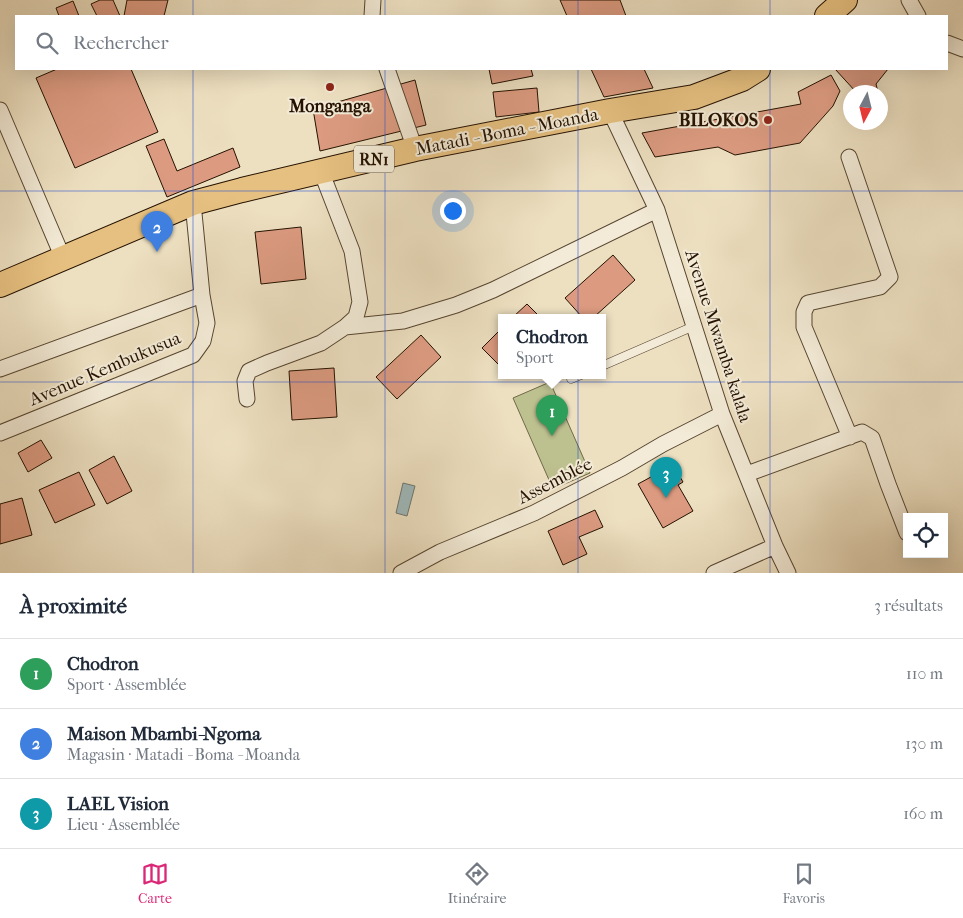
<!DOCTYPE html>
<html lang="fr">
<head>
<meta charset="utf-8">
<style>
  :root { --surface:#fff; --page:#f2f2f3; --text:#1f2937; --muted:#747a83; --line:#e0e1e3; --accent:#db2777 }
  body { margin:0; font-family:"IM FELL French Canon",serif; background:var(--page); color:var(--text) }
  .controls { position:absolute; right:15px; bottom:15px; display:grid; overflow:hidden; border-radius:0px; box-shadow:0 5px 20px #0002 }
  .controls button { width:45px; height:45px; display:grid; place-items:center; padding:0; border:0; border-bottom:1px solid var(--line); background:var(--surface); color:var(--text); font:25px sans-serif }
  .compass { position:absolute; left:843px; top:85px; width:45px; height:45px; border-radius:50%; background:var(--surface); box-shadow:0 5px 20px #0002; rotate:187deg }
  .you { position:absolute; left:452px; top:210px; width:18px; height:18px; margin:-12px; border:4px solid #fff; border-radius:50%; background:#1a73e8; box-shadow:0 0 0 8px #1a73e833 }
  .badge { display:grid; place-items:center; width:32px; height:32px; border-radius:50%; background:var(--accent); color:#fff; font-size:16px; font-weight:700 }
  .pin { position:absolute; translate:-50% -41px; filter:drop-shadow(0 1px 2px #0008) }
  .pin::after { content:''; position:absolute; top:26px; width:18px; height:15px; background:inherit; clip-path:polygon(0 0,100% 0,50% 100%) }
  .popup { position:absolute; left:498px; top:314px; width:108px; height:65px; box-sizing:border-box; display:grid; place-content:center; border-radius:0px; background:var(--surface); filter:drop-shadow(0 1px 4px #0005); font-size:16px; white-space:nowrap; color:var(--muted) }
  .popup b { font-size:19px; color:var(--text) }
  .popup::after { content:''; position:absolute; left:50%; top:100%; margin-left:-10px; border:10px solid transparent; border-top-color:var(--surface) }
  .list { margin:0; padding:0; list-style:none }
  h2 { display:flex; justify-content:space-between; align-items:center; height:65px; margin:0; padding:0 20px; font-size:21px }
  h2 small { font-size:16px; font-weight:400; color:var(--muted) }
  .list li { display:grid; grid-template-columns:32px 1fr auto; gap:15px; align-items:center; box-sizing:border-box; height:70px; padding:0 20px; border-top:1px solid var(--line) }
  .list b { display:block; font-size:19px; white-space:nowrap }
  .list p { margin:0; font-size:16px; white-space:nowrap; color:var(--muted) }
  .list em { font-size:16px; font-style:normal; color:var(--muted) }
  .icon { flex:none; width:28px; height:28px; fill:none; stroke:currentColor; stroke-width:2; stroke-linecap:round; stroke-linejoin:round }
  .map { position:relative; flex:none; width:963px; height:573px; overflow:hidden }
  .search { position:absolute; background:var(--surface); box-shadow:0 5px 20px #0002; left:15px; right:15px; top:15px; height:55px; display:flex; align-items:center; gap:12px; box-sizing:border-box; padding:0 18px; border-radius:0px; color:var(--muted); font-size:19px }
  .sheet { height:275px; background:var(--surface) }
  nav { display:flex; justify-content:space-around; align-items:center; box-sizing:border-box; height:70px; border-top:1px solid var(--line); background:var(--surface); font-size:14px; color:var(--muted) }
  nav a { display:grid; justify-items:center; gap:2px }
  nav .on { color:var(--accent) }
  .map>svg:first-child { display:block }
</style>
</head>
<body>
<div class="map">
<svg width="963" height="573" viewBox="0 0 963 573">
  <rect width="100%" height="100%" fill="#ede0c1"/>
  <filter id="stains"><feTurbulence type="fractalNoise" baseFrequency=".004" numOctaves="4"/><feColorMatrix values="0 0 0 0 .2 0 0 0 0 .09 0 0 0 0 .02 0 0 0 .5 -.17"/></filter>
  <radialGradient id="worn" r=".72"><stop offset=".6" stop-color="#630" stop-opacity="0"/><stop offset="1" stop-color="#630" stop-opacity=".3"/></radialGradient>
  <path fill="#bdc18f" stroke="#706948" d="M 550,382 L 590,473 L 553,489 L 513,398 Z"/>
  <path fill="#9ebabd" stroke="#6d7671" d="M 403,483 L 415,486 L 407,516 L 396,513 Z"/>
  <path fill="#dc9b81" stroke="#241100" d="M 100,0 L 113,0 L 120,16 L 97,16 L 91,4 Z
    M 127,0 L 168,0 L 164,16 L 124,16 Z
    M 560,0 L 620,0 L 626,16 L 567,16 Z
    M 73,1 L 79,16 L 59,16 L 56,8 Z
    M 57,69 L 131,69 L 158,132 L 75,168 L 36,78 Z
    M 489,69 L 531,69 L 533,76 L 492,84 Z
    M 591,69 L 644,69 L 653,88 L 604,97 Z
    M 835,69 L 888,69 L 876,84 L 878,92 L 856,92 Z
    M 831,75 L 840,91 L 833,106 L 800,143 L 735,155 L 718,147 L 655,157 L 642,133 L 801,104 L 798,92 Z
    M 415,80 L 426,125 L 320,151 L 313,109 Z
    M 537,88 L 539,112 L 496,117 L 493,92 Z
    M 164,139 L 177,171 L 233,148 L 240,167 L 167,197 L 146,146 Z
    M 301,227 L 306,279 L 261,284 L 255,232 Z
    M 613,255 L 635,280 L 594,317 L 582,317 L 565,298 Z
    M 527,304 L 540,317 L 513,317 Z
    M 502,328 L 502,368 L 482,348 Z
    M 421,335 L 441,357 L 397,399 L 376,377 Z
    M 334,368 L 337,417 L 292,420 L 289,371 Z
    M 41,440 L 52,458 L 28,472 L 18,453 Z
    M 114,456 L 132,491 L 107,504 L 89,470 Z
    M 673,465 L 683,482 L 678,485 L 693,511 L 663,528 L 638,484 Z
    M 79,472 L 95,505 L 55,523 L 39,490 Z
    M 22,498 L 32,535 L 0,544 L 0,504 Z
    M 595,510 L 603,527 L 579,537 L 587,554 L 563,565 L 548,531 Z"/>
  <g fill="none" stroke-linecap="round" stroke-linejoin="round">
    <g stroke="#564530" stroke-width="9">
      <path id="service" d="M 602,366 L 694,326
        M 571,379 L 581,375"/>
    </g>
    <g stroke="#564530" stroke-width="17">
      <path id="minor" d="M 909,0 L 918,16
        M 372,16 L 373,0
        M 947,43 L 963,49
        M 387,69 L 415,149
        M 0,110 L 63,258
        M 610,111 L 657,210 L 722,414 L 775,546 L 788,573
        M 849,157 L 890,277 L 880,287 L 808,303 L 804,312 L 804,327 L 850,437
        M 345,327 L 403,321 L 456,305 L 493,290 L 657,210
        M 0,369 L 202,295
        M 247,399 L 245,381 L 249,371 L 267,363 L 321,343 L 345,327 L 356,317 L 360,302 L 352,251 L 321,171
        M 0,433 L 193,355 L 203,341 L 207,323 L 202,295 L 193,203
        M 747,474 L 862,432 L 872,438 L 888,484 L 907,533
        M 401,573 L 440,552 L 534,513 L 622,468 L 663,444 L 722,414
        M 714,573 L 775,546"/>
    </g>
    <g stroke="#241100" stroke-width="26">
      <path id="trunk" d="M 827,16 L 845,0
        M 0,285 L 193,203 L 242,190 L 415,149 L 610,111 L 694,97 L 742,79 L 758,69"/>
    </g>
    <use href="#service" stroke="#f3ebd7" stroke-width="8"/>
    <use href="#minor" stroke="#f3ebd7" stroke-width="15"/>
    <use href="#trunk" stroke="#e6c080" stroke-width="24"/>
  </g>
  <path fill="none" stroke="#1d4ed8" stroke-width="1" stroke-opacity="0.55" d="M 193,0 L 193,16M 385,0 L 385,16M 578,0 L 578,16M 770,0 L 770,16M 193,69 L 193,573M 385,69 L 385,573M 578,69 L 578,573M 770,69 L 770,573M 0,191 L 963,191M 0,382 L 963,382"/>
  <g fill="#8f2418" stroke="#f3ebd7" stroke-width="2">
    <circle cx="330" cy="87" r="5"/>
    <circle cx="768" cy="120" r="5"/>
  </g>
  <g text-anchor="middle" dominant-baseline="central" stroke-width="4" stroke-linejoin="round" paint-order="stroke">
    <rect fill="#f3ebd7" stroke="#625240" stroke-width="1" x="354" y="145.5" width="40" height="27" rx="4"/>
    <g font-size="16" font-weight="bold" fill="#241100">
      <text x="374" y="159">RN1</text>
    </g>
    <g font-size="18" font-weight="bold" fill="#241100" stroke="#f3ebd7">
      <text x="330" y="106">Monganga</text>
      <text x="758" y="120" text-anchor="end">BILOKOS</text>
    </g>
    <g font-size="18" fill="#241100" stroke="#f3ebd7">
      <text transform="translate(507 132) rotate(-11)">Matadi - Boma - Moanda</text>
      <text transform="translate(718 336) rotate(72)">Avenue Mwamba kalala</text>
      <text transform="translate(105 369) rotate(-23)">Avenue Kembukusua</text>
      <text transform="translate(555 481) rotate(-27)">Assemblée</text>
    </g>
  </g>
  <rect width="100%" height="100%" filter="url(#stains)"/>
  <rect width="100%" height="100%" fill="url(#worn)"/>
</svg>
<div class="controls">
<button><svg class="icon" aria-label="locate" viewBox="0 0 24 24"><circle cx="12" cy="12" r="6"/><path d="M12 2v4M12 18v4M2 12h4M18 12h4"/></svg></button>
</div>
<svg class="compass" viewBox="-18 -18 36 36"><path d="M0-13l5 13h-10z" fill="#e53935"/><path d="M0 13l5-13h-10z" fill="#747a83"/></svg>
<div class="you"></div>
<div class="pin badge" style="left:552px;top:436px;background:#2e9e5b">1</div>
<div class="popup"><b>Chodron</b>Sport</div>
<div class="pin badge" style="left:157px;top:252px;background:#3f7fe0">2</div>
<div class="pin badge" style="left:666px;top:498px;background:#0f9aa8">3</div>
<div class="search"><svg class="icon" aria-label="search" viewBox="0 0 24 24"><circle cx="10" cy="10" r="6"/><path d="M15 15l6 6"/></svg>Rechercher</div>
</div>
<section class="sheet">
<h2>À proximité<small>3 résultats</small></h2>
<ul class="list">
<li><span class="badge" style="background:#2e9e5b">1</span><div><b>Chodron</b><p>Sport · Assemblée</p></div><em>110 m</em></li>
<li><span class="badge" style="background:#3f7fe0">2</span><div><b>Maison Mbambi-Ngoma</b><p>Magasin · Matadi - Boma - Moanda</p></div><em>130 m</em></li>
<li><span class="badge" style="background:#0f9aa8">3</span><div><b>LAEL Vision</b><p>Lieu · Assemblée</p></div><em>160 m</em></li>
</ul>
</section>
<nav>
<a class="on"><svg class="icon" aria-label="map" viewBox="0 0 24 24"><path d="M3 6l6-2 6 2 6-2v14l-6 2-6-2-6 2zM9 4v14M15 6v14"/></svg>Carte</a>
<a><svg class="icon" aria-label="directions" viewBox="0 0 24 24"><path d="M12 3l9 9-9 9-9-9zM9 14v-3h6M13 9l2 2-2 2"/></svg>Itinéraire</a>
<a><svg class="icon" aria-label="saved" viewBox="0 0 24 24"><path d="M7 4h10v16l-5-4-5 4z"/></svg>Favoris</a>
</nav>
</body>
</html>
